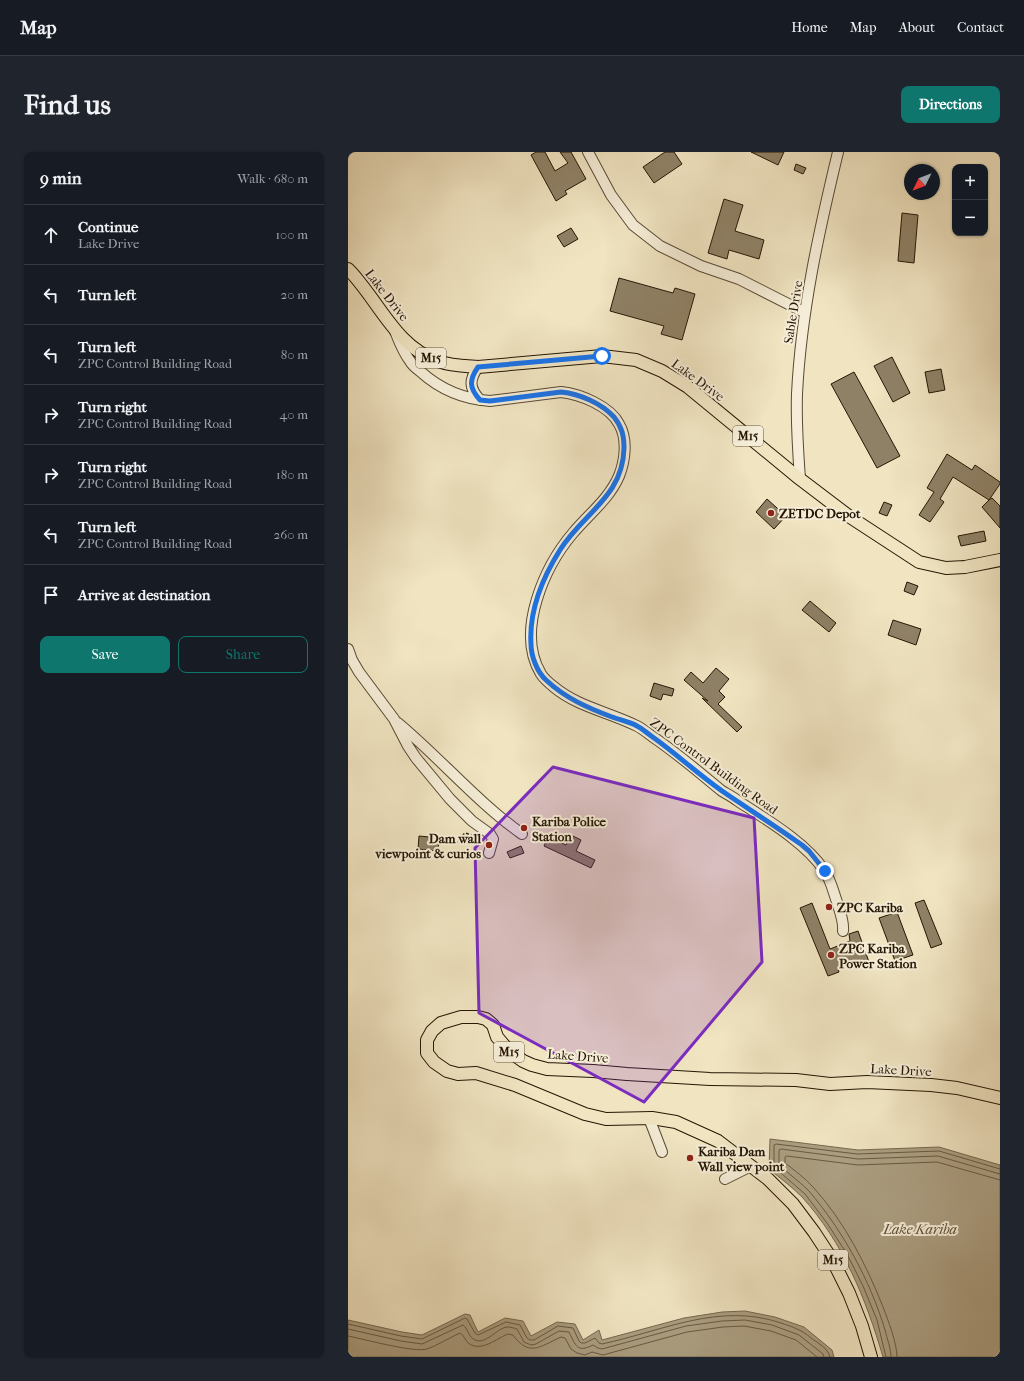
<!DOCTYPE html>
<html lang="en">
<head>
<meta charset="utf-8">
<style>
  :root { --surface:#171b24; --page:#20242c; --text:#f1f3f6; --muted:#9ea1a6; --line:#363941; --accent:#0f766e }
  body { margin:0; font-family:"IM FELL French Canon",serif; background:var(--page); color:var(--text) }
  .controls { position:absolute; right:12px; top:12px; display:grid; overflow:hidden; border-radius:8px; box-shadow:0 1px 3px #0004 }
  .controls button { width:36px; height:36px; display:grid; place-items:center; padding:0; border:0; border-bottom:1px solid var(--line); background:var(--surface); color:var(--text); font:20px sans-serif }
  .compass { position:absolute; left:556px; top:12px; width:36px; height:36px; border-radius:50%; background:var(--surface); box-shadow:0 1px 3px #0004; rotate:227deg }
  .stop { position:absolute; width:12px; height:12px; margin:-9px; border:3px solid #1a73e8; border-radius:50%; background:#fff }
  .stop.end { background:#1a73e8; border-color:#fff; box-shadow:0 1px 4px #0008 }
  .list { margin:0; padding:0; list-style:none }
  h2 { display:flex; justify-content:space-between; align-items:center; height:52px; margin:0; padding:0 16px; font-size:17px }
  h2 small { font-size:13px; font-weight:400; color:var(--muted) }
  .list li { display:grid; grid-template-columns:26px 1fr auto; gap:12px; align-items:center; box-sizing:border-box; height:60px; padding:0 16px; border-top:1px solid var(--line) }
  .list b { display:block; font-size:15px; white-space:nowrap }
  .list p { margin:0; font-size:13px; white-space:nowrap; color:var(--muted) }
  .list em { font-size:13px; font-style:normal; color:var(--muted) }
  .actions { display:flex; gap:8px; padding:12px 16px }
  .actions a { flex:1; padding:9px 0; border:1px solid var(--accent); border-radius:8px; text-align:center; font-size:14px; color:var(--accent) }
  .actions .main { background:var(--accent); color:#fff }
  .icon { flex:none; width:22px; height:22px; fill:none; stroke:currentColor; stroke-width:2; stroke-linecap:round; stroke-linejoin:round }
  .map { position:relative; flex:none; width:652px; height:1205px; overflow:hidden; border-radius:8px }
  header { display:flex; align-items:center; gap:24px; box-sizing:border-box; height:56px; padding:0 20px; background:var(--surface); border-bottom:1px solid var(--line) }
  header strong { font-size:19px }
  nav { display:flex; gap:22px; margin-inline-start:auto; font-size:14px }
  .intro { display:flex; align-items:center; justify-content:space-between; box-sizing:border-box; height:96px; padding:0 24px }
  h1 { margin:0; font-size:28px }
  .button { padding:10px 18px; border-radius:8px; background:var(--accent); color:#fff; font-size:14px; font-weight:700 }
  main { display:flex; gap:24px; padding:0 24px }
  aside { flex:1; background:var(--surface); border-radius:8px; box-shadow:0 1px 3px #0004 }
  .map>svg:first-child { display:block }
</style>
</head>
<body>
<header>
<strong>Map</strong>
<nav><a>Home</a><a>Map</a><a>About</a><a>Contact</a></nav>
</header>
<div class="intro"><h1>Find us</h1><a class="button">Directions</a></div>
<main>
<aside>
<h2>9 min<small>Walk · 680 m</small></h2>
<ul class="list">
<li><svg class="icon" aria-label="ahead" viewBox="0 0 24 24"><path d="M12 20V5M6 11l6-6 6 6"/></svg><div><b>Continue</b><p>Lake Drive</p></div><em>100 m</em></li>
<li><svg class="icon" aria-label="left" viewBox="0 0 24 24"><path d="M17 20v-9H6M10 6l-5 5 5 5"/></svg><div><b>Turn left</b></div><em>20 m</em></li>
<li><svg class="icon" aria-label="left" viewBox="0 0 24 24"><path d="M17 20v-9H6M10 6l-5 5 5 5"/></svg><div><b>Turn left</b><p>ZPC Control Building Road</p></div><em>80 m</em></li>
<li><svg class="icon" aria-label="right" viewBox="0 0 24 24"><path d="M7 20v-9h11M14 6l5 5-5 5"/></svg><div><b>Turn right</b><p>ZPC Control Building Road</p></div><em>40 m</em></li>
<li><svg class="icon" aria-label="right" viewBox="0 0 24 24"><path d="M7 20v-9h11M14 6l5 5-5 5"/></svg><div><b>Turn right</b><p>ZPC Control Building Road</p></div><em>180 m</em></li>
<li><svg class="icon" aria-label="left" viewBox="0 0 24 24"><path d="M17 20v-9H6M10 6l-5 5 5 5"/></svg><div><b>Turn left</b><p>ZPC Control Building Road</p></div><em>260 m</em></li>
<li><svg class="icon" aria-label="arrive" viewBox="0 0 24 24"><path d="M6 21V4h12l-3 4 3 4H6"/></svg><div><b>Arrive at destination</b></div></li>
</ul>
<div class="actions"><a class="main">Save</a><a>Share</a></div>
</aside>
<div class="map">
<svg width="652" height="1205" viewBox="0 0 652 1205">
  <rect width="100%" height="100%" fill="#f0e4c1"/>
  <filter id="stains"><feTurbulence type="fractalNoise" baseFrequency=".005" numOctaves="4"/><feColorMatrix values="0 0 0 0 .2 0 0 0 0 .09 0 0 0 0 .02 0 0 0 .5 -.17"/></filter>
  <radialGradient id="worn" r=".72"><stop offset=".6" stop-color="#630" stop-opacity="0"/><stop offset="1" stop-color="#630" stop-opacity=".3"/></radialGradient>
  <path fill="#ab9e81" stroke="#75684f" d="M 422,987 L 510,998 L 591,995 L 652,1013 L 652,1205 L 535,1205 C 518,1147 495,1090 454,1045 C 444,1035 432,1026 421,1017 Z
    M 397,1159 L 427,1165 L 456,1175 L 484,1198 L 486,1205 L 0,1205 L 0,1168 L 54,1180 L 74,1183 L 117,1162 L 122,1163 L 130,1180 L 157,1166 L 175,1169 L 183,1184 L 209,1170 L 227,1172 L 235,1188 L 251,1178 L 254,1188 L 336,1166 L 374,1160 Z"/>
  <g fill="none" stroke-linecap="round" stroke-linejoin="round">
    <path stroke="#685a42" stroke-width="1" d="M 0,1172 L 53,1184 L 74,1187 L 117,1166 L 119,1167 L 127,1181 L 130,1183 L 158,1170 L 172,1173 L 179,1186 L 182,1188 L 186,1188 L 210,1174 L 225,1176 L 231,1189 L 233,1191 L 237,1191 L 247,1186 L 251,1191 L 254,1192 C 315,1179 371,1150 433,1171 C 445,1175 454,1178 463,1186 C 470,1191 480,1196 482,1205
      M 0,1177 L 53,1189 L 74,1192 L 115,1173 C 120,1176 120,1185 127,1188 C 138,1193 149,1176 159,1175 C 162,1175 166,1176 169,1177 L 176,1190 L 183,1193 L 188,1192 L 211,1179 L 221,1180 C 228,1194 229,1201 245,1193 L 250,1196 L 254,1197 L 338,1174 L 374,1169 L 397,1168 L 424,1173 L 451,1183 L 475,1202 L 476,1205
      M 0,1184 C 16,1187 66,1201 79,1197 C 90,1193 101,1186 112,1181 C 116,1183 117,1188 120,1191 C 133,1201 149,1186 160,1182 L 165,1183 C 181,1205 191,1195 213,1185 L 217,1186 L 223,1197 L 229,1201 L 237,1203 L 244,1200 L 255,1203 L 339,1180 L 375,1175 L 396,1174 L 423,1179 L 448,1188 L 469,1205
      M 538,1205 L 529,1168 L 515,1134 L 499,1102 L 479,1071 L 457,1042 L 426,1015 L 426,993 L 428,992 L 509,1002 L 591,999 L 652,1017
      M 543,1205 C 543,1196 539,1187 537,1178 C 522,1128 495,1079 461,1039 C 452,1030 441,1022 431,1013 L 431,998 L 433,997 L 510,1007 L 590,1004 L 652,1022
      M 549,1205 C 549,1191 540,1168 535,1155 C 518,1112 496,1069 465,1035 C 457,1026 446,1018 437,1011 L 437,1005 L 439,1004 L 510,1013 L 589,1010 L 652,1028"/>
  </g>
  <path fill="#8f8166" stroke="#251604" d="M 188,0 L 197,0 L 207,19 L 220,11 L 212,0 L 223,0 L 238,27 L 217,39 L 219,42 L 208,49 L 183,3 Z
    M 317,0 L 326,0 L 334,12 L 306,31 L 295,15 Z
    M 403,0 L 436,0 L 430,13 Z
    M 448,12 L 458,16 L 455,22 L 446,18 Z
    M 376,47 L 395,53 L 387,79 L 416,88 L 411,107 L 381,98 L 379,107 L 360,101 Z
    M 554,61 L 570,63 L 566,111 L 550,109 Z
    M 223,76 L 230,87 L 216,95 L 209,84 Z
    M 271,126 L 325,141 L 327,136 L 347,142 L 334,188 L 313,182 L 316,174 L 262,159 Z
    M 544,205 L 562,241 L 545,250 L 526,214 Z
    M 593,217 L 597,238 L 581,241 L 577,220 Z
    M 506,220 L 552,304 L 529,316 L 483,232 Z
    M 599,302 L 624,318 L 627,313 L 652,330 L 652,332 L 641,348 L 644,346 L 652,354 L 652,376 L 634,355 L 641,348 L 605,325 L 592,347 L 596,350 L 582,370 L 571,363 L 586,340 L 579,336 Z
    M 419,347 L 438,364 L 426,377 L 408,360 Z
    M 536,350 L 544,353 L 539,364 L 531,361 Z
    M 636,379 L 638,389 L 613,394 L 610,384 Z
    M 559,430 L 570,434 L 566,443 L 556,439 Z
    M 462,449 L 488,471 L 481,480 L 454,458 Z
    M 545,468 L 573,477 L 568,493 L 540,483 Z
    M 368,516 L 381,527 L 371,539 L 377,545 L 370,552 L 394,575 L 389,580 L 354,546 L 360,549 L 336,528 L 343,520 L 355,531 Z
    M 306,531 L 326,537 L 324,544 L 315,542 L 313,548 L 302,544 Z
    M 223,683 L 233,688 L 228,699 L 247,708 L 243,716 L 196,694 L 200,685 L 218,693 Z
    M 71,684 L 91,686 L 90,699 L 70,697 Z
    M 173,694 L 176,701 L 162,706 L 159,700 Z
    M 576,748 L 594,792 L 583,796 L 567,751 Z
    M 464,751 L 482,797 L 502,789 L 501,782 L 510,779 L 521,810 L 511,813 L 509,809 L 490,817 L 491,820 L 480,824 L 452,756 Z
    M 549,760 L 565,803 L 547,809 L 531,766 Z"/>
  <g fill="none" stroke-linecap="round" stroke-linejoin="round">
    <g stroke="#584a33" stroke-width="12">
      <path id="minor" d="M 240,0 L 263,43 L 285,73 L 312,94 L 353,114 L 391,127 L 456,160
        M 47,179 C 51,189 55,200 62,209 C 64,213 69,217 73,220 C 93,238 115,247 142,249 L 213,240 C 232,242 262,254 271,272 C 280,287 277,309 271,324 C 261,347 241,362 225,381 C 197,414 167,479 193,522 C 196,527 201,531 206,535 C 230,555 261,560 289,574 C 295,577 302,583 308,587 C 331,603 352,621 374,639 C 379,642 385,645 390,649 C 419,668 457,690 476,718 C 483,728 485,739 489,750 C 492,760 496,769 495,779
        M 130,215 C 121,228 121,236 132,248
        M 452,327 C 450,299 448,270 449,242 C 453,160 471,79 490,0
        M 0,497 L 4,508 L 11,520 L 46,567 L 60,594 L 68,606 L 102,647 L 124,669 L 142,682 L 145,687 L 141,701
        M 50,571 C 92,606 129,650 174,682
        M 301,966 L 314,1000
        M 377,1027 L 403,1014"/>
    </g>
    <g stroke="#251604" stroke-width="14">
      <path id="major" d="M 0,117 C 30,147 47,195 90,209 C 103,214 116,214 130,215 L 254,204 L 288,208 L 314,219 L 340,235 L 452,327 L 502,365 L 571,410 L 598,416 L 617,415 L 652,408
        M 523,1205 L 514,1174 L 501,1141 L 485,1109 L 466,1080 L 445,1052 L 420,1027 L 370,989 L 328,970 L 304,966 L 258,967 L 237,962 L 167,933 L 128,921 L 110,922 L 99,919 L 86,910 L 79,901 L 79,888 L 84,879 L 93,871 L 113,865 L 130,865 L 138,867 L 145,873 L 149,885 L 161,899 L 175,909 L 184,913 L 199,917 L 245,919 L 279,922 L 362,927 L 448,928 L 482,932 L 519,930 L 583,933 L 609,936 L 652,946"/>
    </g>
    <path stroke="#251604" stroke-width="1.5" stroke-dasharray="3 2" stroke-linecap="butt" d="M 107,690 L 115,691 L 115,683 L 117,681 L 127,684 L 134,688"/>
    <use href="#minor" stroke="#f5edd7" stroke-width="10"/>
    <use href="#major" stroke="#f0e4c1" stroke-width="12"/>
  </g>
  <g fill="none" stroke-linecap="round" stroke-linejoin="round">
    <path stroke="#1a73e8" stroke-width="5" d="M 254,204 L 130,215 C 121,228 121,236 132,248 L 142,249 L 213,240 C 232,242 253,251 266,265 C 274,275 276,284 276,296 C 275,345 235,361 212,398 C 195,425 181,459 183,492 C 183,504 189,520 198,528 C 217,546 240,556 264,565 C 272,568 282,570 289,574 C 295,577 300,582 306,586 C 330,603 352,624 377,641 C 402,658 429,675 454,693 L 461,699 L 477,719"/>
  </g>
  <path fill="#7b2cbf" fill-opacity="0.2" stroke="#7b2cbf" stroke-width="3" stroke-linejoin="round" d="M 205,615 L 406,666 L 414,810 L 296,950 L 131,861 L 127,696 Z"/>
  <g fill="#8f2418" stroke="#f5edd7" stroke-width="1.5">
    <circle cx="423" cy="361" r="4"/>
    <circle cx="176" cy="676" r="4"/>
    <circle cx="141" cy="693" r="4"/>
    <circle cx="481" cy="755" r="4"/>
    <circle cx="483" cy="803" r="4"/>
    <circle cx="342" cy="1006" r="4"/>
  </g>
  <g text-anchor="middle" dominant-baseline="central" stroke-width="4" stroke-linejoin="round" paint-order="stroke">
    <g fill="#f5edd7" stroke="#635643" stroke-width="1">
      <rect x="68" y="196" width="30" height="20" rx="3"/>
      <rect x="385" y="274" width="30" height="20" rx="3"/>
      <rect x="146" y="890" width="30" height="20" rx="3"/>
      <rect x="470" y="1098" width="30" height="20" rx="3"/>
    </g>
    <g font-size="12" font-weight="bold" fill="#251604">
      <text x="83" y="206">M15</text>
      <text x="400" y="284">M15</text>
      <text x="161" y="900">M15</text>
      <text x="485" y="1108">M15</text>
    </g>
    <g font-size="13" fill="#251604" stroke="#f5edd7">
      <text transform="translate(39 143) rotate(52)">Lake Drive</text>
      <text transform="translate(445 160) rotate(-81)">Sable Drive</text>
      <text transform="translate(350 228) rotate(36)">Lake Drive</text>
      <text transform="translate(366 614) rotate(36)">ZPC Control Building Road</text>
      <text transform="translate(230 904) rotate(4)">Lake Drive</text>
      <text transform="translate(553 918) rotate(3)">Lake Drive</text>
    </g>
    <g font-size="13" font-weight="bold" fill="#251604" stroke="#f5edd7" text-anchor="start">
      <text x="431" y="361">ZETDC Depot</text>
      <text x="184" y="669">Kariba Police<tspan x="184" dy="15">Station</tspan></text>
      <text x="133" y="686" text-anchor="end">Dam wall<tspan x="133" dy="15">viewpoint &amp; curios</tspan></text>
      <text x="489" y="755">ZPC Kariba</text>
      <text x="491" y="796">ZPC Kariba<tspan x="491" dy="15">Power Station</tspan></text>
      <text x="350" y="999">Kariba Dam<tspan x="350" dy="15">Wall view point</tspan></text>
    </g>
    <g font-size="14" font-style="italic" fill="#5b4c36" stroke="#f5edd7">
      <text x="572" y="1077">Lake Kariba</text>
    </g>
  </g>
  <rect width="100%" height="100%" filter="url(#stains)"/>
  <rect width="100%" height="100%" fill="url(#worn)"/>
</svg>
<div class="controls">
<button>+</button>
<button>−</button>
</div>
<svg class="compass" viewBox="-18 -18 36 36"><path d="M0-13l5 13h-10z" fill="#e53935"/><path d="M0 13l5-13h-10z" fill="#9ea1a6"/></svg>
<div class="stop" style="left:254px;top:204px"></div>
<div class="stop end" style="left:477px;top:719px"></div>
</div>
</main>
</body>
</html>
